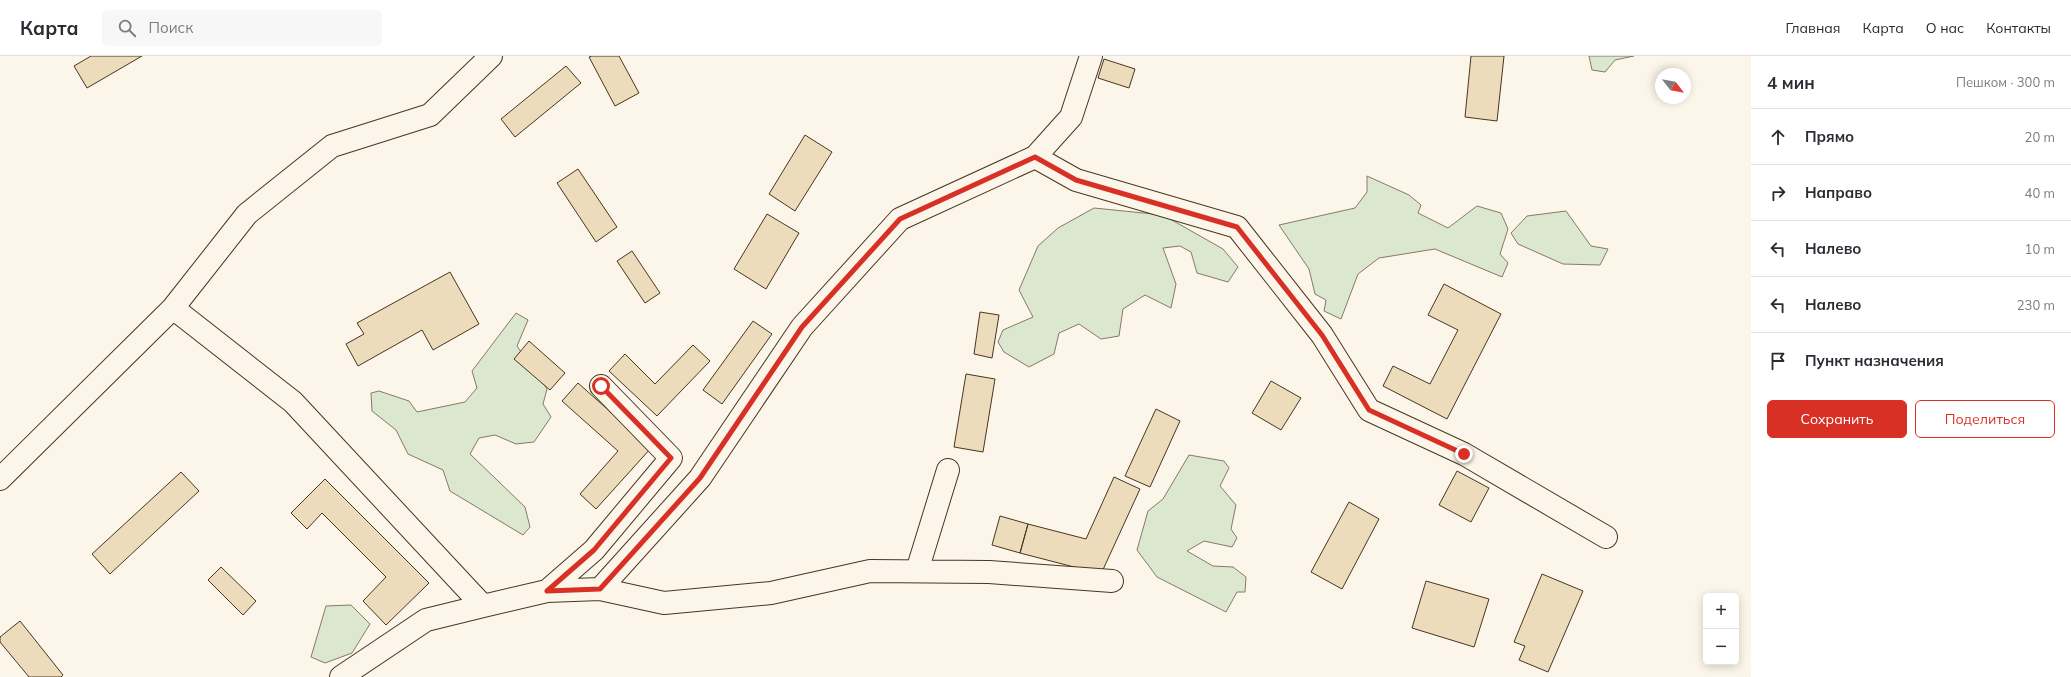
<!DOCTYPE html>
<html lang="ru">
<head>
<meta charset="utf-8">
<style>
  :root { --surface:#fff; --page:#f7f7f7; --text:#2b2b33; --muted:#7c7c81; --line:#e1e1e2; --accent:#d93025 }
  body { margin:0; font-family:Mulish,sans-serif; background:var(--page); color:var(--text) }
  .controls { position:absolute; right:12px; bottom:12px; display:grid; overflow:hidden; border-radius:6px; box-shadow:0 2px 10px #0003 }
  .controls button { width:36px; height:36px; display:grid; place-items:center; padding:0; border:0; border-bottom:1px solid var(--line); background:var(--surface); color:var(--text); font:20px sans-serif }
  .compass { position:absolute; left:1655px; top:12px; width:36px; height:36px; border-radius:50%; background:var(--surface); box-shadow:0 2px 10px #0003; rotate:121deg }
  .stop { position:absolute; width:12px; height:12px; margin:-9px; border:3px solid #d93025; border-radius:50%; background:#fff }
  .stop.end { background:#d93025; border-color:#fff; box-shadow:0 1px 4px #0008 }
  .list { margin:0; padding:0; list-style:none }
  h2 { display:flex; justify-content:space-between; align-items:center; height:52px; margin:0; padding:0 16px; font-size:17px }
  h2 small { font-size:13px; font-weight:400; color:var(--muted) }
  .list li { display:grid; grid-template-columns:26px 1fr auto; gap:12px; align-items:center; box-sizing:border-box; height:56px; padding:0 16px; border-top:1px solid var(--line) }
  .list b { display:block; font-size:15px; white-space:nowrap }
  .list em { font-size:13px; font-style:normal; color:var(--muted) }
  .actions { display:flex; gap:8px; padding:12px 16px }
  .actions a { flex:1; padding:9px 0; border:1px solid var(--accent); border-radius:6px; text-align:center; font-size:14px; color:var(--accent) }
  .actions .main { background:var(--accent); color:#fff }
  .icon { flex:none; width:22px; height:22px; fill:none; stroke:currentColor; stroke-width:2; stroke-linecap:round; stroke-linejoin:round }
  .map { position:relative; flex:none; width:1751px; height:621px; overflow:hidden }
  header { display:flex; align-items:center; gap:24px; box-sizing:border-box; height:56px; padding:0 20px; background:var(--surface); border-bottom:1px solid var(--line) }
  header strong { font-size:19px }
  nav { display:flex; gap:22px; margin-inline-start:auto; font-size:14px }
  .search { width:280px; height:36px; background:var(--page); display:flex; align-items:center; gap:10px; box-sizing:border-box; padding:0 14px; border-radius:6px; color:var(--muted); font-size:15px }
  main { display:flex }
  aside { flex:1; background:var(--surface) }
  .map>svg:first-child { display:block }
</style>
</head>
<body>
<header>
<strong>Карта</strong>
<div class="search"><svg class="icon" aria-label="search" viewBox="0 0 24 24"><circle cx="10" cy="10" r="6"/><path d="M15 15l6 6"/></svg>Поиск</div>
<nav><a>Главная</a><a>Карта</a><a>О нас</a><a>Контакты</a></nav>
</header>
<main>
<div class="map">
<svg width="1751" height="621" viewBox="0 0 1751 621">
  <rect width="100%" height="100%" fill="#fbf6e9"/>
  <path fill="#dce7d0" stroke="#887966" d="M 1589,0 L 1634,0 L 1615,4 L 1605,16 L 1592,14 Z
    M 1367,120 L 1409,139 L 1421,149 L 1418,157 L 1448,172 L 1477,150 L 1501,157 L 1508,173 L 1500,198 L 1508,207 L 1502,221 L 1435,193 L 1379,202 L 1358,218 L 1341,263 L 1324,255 L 1326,244 L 1315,238 L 1309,213 L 1279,169 L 1355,152 L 1367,136 Z
    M 1094,152 L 1163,159 L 1223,193 L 1238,211 L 1228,226 L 1197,217 L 1191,196 L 1180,190 L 1163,192 L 1176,228 L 1171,252 L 1145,239 L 1123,253 L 1119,280 L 1101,283 L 1079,268 L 1059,277 L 1054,298 L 1029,311 L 1004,296 L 998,286 L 1003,274 L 1033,261 L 1019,234 L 1038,190 L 1058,172 Z
    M 1566,155 L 1591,190 L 1608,193 L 1600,209 L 1563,208 L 1518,188 L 1511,177 L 1527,160 Z
    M 516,257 L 528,264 L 517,290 L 547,333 L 543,348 L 551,361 L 534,386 L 516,388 L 495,379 L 479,382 L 470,398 L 525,451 L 530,471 L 523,479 L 450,435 L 443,414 L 408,398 L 396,374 L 372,355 L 371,337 L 379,335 L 409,345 L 417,356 L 465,346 L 477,332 L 472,315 Z
    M 1189,399 L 1224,405 L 1229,412 L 1220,430 L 1236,449 L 1231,473 L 1237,482 L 1232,491 L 1204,485 L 1187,495 L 1213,510 L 1233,511 L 1246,521 L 1245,536 L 1237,536 L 1226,556 L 1157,521 L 1137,494 L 1148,455 L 1163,443 Z
    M 351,549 L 370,568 L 352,597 L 325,607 L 311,601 L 326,550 Z"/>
  <path fill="#ecdcbc" stroke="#4a3520" d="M 91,0 L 142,0 L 87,32 L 74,10 Z
    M 592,0 L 619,0 L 639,37 L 615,50 L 589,1 Z
    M 1471,0 L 1504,0 L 1497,65 L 1465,61 Z
    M 1104,3 L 1135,13 L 1129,32 L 1098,22 Z
    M 566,10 L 581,27 L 515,81 L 501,63 Z
    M 805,79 L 832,96 L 795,155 L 769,138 Z
    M 578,113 L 617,171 L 596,186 L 557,127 Z
    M 767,158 L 799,177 L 766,233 L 734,213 Z
    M 632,195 L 660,237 L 645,247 L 617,205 Z
    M 450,216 L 479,268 L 433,294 L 422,274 L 358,310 L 346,288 L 364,278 L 357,267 Z
    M 1444,228 L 1501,258 L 1447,363 L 1383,330 L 1393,310 L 1430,328 L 1458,274 L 1428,259 Z
    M 980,256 L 999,259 L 992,302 L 974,298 Z
    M 753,265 L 772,278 L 722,348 L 703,334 Z
    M 529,285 L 565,317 L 550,334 L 514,303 Z
    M 693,289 L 710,305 L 657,360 L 609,315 L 625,298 L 655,328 Z
    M 966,318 L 995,323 L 983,396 L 954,391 Z
    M 1271,325 L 1301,342 L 1281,374 L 1252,357 Z
    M 578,327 L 651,392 L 596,453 L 580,438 L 618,395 L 562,345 Z
    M 1156,353 L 1180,365 L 1150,431 L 1125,420 Z
    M 1457,415 L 1489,432 L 1471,466 L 1439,449 Z
    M 181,416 L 199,435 L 110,518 L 92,498 Z
    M 1114,421 L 1140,433 L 1101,518 L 1020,497 L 1028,468 L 1086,483 Z
    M 325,423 L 429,527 L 386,569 L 363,545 L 386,521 L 322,457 L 307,473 L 291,457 Z
    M 1349,446 L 1379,463 L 1342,533 L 1311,516 Z
    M 1000,460 L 1028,468 L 1020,497 L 992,489 Z
    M 221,511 L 256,545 L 243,559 L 208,524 Z
    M 1542,518 L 1583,535 L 1548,616 L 1519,604 L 1525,590 L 1514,586 Z
    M 1426,525 L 1489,543 L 1474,591 L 1412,572 Z
    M 20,565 L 63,619 L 61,621 L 29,621 L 0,586 L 0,581 Z"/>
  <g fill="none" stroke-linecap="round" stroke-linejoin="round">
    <g stroke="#4a3520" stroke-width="24">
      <path id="street" d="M 1035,101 L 1076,124 L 1237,171 L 1322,279 L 1369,354 L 1464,398 L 1606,481
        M 173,252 L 247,158 L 332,90 L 430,59 L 491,0
        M 0,423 L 173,252 L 293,346 L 483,550 L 426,564 L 341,621
        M 917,515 L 948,414
        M 600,533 L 664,547 L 771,537 L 870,515 L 989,516 L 1112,525
        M 547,535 L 600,533 L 700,422 L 802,271 L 900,163 L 1035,101 L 1071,61 L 1091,0
        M 483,550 L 547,535 L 594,494 L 671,402 L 601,330"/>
    </g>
    <use href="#street" stroke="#fbf6e9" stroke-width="22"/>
  </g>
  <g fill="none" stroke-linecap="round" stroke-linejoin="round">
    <path stroke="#d93025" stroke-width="5" d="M 601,330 L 671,402 L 594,494 L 547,535 L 600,533 L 700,422 L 802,271 L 900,163 L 1035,101 L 1076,124 L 1237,171 L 1322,279 L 1369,354 L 1464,398"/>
  </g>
</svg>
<div class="controls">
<button>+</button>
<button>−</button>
</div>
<svg class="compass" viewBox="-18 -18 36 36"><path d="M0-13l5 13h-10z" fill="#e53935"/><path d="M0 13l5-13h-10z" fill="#7c7c81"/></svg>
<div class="stop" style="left:601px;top:330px"></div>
<div class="stop end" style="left:1464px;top:398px"></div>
</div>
<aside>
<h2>4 мин<small>Пешком · 300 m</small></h2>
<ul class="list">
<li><svg class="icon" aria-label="ahead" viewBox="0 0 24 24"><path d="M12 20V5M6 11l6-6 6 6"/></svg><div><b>Прямо</b></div><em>20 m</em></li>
<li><svg class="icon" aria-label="right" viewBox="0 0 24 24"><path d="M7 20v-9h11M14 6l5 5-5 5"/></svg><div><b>Направо</b></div><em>40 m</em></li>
<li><svg class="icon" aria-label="left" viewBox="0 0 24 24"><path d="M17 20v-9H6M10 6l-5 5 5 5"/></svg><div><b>Налево</b></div><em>10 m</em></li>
<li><svg class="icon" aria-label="left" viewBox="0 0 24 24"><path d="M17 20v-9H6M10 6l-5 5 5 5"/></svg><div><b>Налево</b></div><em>230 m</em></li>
<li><svg class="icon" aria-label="arrive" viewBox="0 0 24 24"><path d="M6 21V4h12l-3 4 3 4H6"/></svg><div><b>Пункт назначения</b></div></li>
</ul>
<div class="actions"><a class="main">Сохранить</a><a>Поделиться</a></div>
</aside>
</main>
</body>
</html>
